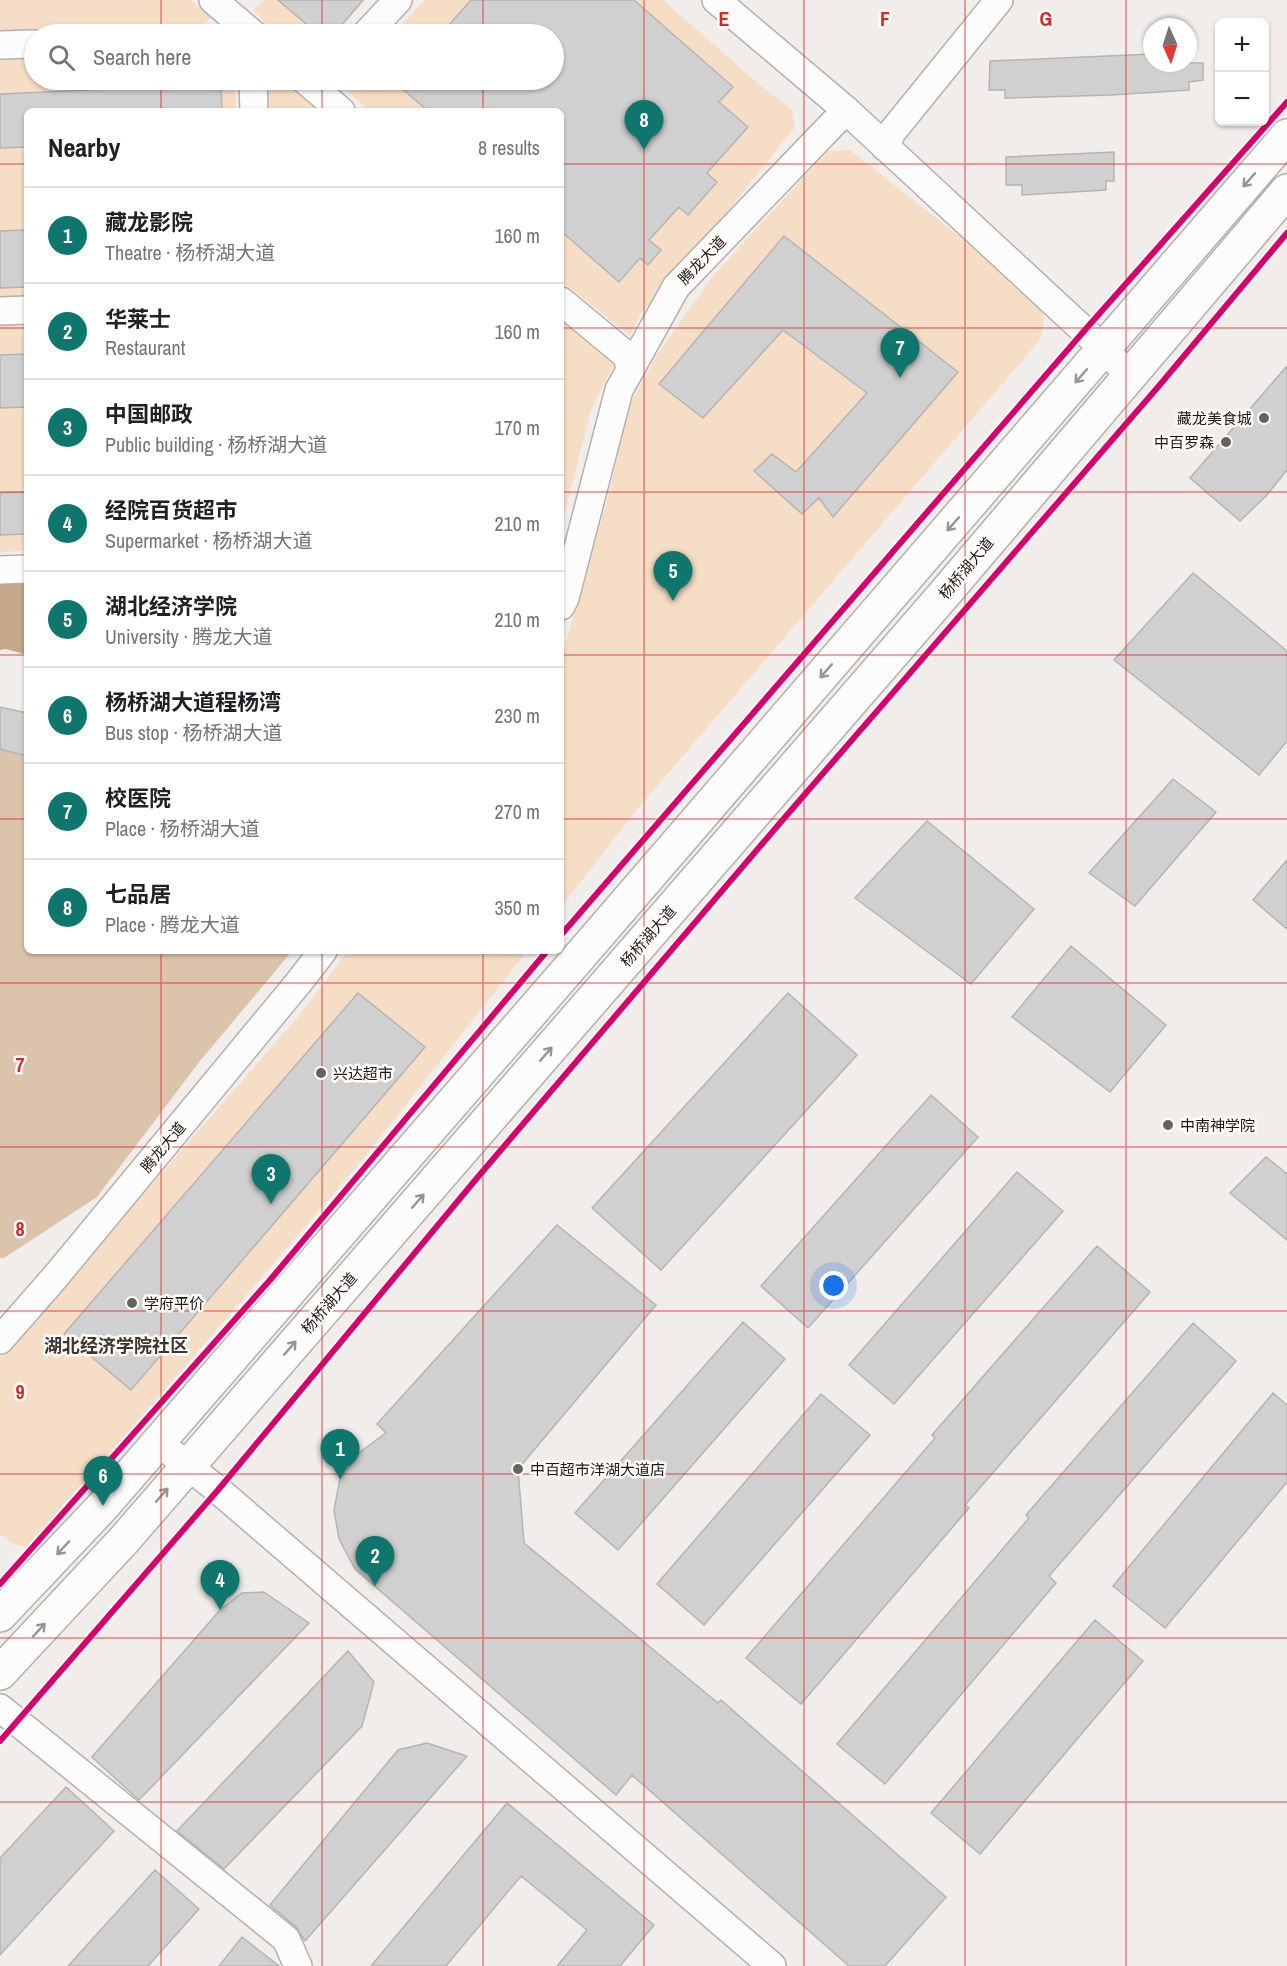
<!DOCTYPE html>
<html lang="en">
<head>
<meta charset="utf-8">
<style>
  :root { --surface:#fff; --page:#f6f6f6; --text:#202124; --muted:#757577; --line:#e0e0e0; --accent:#0f766e }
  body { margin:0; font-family:"Archivo Narrow","Noto Sans SC",sans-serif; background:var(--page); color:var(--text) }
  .controls { position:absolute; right:18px; top:18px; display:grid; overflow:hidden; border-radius:9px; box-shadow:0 2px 4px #0004 }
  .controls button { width:54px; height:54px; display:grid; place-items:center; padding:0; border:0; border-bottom:2px solid var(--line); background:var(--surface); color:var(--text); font:30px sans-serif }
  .compass { position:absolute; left:1143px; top:18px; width:54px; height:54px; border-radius:50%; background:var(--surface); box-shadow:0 2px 4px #0004; rotate:177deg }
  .you { position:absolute; left:834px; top:1286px; width:21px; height:21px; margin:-15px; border:4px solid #fff; border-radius:50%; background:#1a73e8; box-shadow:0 0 0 9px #1a73e833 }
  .badge { display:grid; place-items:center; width:39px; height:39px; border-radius:50%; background:var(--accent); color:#fff; font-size:20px; font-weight:700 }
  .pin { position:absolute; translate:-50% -50px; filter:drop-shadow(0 2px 3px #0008) }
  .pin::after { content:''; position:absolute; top:32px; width:21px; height:18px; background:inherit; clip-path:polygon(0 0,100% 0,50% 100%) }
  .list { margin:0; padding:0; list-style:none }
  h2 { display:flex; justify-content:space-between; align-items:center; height:78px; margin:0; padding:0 24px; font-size:26px }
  h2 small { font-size:20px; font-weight:400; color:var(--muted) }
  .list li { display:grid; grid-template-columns:39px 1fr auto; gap:18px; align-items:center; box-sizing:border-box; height:96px; padding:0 24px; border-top:2px solid var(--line) }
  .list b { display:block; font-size:22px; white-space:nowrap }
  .list p { margin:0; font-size:20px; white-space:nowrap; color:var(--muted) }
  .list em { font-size:20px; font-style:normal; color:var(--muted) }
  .icon { flex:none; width:33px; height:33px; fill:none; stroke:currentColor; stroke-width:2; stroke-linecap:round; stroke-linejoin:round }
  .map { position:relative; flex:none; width:1287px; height:1966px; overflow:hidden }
  .search { position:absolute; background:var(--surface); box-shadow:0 2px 4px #0004; left:24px; top:24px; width:540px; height:66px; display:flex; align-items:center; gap:15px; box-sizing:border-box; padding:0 21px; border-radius:33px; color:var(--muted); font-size:22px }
  .panel { position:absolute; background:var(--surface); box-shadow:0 2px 4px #0004; left:24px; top:108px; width:540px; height:846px; border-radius:9px }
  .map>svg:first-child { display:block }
</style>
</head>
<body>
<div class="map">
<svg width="1287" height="1966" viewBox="0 0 1287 1966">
  <rect width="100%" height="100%" fill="#f1edea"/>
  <path fill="#f6dec6" d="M 0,0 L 191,0 L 211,17 L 200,27 L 0,37 Z
    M 266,0 L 366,0 L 334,34 L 276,34 L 253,10 Z
    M 425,0 L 663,0 L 761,86 L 792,110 L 795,127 L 684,266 L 642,312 L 630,336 L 561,281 L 561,111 L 369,111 L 343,87 L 350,80 L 554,80 L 554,34 L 393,34 Z
    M 34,59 L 34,80 L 235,80 L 236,111 L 27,111 L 27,298 L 0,299 L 0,60 Z
    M 266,80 L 286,80 L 322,111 L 267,111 Z
    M 850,150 L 1030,292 C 1045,311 1047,317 1040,340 L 639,807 L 561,907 L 561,660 L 610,490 L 628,409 L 657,355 L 712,277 L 828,151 Z
    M 561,319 L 614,364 L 591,410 L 561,527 Z
    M 27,322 L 27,551 L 0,552 L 0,323 Z
    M 348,951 L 527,951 L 364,1158 L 29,1548 L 11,1543 L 0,1534 L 0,1358 L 297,1018 Z"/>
  <path fill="#dcc3ab" d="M 0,741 L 27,748 L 27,951 L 292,951 L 200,1061 L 97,1197 L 4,1258 L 0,1258 Z"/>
  <path fill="#c5a789" d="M 0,576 L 11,576 L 27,585 L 27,655 L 6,649 L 0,650 Z"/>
  <path fill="#d1d0d0" stroke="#b5b3b3" stroke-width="1.5" d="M 278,0 L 363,0 L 334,34 L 318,34 Z
    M 471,0 L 634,0 L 733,87 L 719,102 L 748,127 L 707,173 L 717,182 L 688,215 L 679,207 L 649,240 L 661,250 L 648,265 L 640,258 L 619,282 L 561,231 L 561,111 L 428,111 L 392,80 L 554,80 L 554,34 L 441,34 Z
    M 1152,54 L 1152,63 L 1203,63 L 1203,80 L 1189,82 L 1189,90 L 1112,95 L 1005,98 L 1005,90 L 989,90 L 990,61 Z
    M 221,84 L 222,111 L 27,111 L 27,147 L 0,148 L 0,94 Z
    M 1114,152 L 1114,181 L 1106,181 L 1106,190 L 1022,195 L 1022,185 L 1006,185 L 1006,157 Z
    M 27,230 L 27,287 L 0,288 L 0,231 Z
    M 784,236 L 958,372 L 833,517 L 819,498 L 802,514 L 754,471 L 772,454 L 796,472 L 867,393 L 783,330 L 703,418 L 659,384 Z
    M 27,354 L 27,407 L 0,408 L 0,355 Z
    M 1287,366 L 1287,470 L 1266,496 L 1240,521 L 1190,478 Z
    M 27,492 L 27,534 L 0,535 L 0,493 Z
    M 1193,573 L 1287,651 L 1287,741 L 1259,775 L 1114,660 Z
    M 0,707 L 27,713 L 27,756 L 0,749 Z
    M 1173,779 L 1216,812 L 1135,906 L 1089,873 Z
    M 927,821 L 1034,909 L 971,984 L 855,898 Z
    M 1287,860 L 1287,929 L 1253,900 Z
    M 1071,946 L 1166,1025 L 1110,1092 L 1012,1017 Z
    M 358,993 L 425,1047 L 131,1390 L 64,1334 Z
    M 788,993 L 857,1055 L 661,1270 L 592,1208 Z
    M 931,1095 L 978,1137 L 808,1328 L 761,1286 Z
    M 1266,1157 L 1287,1174 L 1287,1240 L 1230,1193 Z
    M 1017,1172 L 1063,1211 L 894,1404 L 849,1365 Z
    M 557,1225 L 656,1305 L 518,1469 L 524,1543 L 718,1703 L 721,1700 L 946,1897 L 885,1966 L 849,1966 L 632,1775 L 616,1795 L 355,1569 L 339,1539 L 334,1510 L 340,1479 L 360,1452 L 386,1433 L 377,1424 Z
    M 1097,1246 L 1150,1292 L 965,1505 L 969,1508 L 801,1704 L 746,1658 L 935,1438 L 932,1435 Z
    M 743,1322 L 785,1359 L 618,1550 L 575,1513 Z
    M 1193,1323 L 1236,1361 L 1049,1576 L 1056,1583 L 885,1784 L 837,1744 L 1029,1518 L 1026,1515 Z
    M 1273,1393 L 1287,1405 L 1287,1482 L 1165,1628 L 1113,1586 Z
    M 821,1394 L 870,1435 L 704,1625 L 657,1584 Z
    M 264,1592 L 309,1623 L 139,1800 L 92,1757 L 220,1610 L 242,1593 Z
    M 1095,1620 L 1143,1661 L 980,1854 L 931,1813 Z
    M 348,1651 L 374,1682 L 362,1726 L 224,1869 L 177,1831 Z
    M 427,1743 L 467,1756 L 305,1941 L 296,1927 L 270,1905 L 398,1750 Z
    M 66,1787 L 114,1831 L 0,1955 L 0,1858 Z
    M 507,1803 L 654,1925 L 620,1966 L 557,1966 L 587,1930 L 521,1876 L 446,1966 L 371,1966 Z
    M 155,1870 L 199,1909 L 148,1966 L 68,1966 Z
    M 242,1937 L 279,1966 L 219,1966 Z"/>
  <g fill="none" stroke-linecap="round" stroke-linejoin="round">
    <g stroke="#b3b0ae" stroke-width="30">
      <path id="street" d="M 213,0 L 253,34
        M 716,0 L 846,110 L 1104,349 L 1130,376
        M 366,34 L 398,0
        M 0,45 L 34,44
        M 253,80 L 254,111
        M 305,80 L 341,111
        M 885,147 L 892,132 L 999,0
        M 561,301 L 626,355 L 631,369
        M 0,311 L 27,310
        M 0,570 L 27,569
        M 561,606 L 565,598 L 619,390 L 676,287 L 846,110
        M 0,1340 L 56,1276 L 299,982 L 323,951
        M 158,1442 L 218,1490 L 772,1966
        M 0,1708 L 286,1939 L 298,1966"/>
    </g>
    <g stroke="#b3b0ae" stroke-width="36">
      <path id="secondary" d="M 0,1615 L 103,1506 L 586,949 L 1287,136
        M 0,1673 L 124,1540 L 940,599 L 1287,191"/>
    </g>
    <use href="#street" stroke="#fdfcfc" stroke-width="27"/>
    <use href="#secondary" stroke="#fdfcfc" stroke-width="33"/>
    <g stroke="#fefbf9" stroke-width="10">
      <path id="cycleway" d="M 561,935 L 1084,331 L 1287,102
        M 0,1584 L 270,1280 L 547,951
        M 0,1741 L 218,1490 L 477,1178 L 780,823 L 1158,387 L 1287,233"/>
    </g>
    <use href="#cycleway" stroke="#d6006c" stroke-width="6"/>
  </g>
  <defs><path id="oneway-shaft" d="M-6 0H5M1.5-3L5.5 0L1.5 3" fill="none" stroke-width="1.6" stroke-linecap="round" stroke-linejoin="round" transform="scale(1.5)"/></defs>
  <g stroke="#979594">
    <use href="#oneway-shaft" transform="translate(1249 180) rotate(131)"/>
    <use href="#oneway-shaft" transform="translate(1081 376) rotate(131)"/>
    <use href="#oneway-shaft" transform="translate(953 524) rotate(131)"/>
    <use href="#oneway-shaft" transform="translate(826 671) rotate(131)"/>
    <use href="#oneway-shaft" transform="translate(546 1054) rotate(-49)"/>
    <use href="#oneway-shaft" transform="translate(418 1201) rotate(-49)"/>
    <use href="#oneway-shaft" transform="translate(290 1348) rotate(-49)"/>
    <use href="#oneway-shaft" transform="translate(162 1495) rotate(-49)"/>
    <use href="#oneway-shaft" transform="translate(63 1548) rotate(133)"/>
    <use href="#oneway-shaft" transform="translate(39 1630) rotate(-47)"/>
  </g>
  <path fill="none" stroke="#d62828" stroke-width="1.5" stroke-opacity="0.55" d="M 161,0 L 161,34M 322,0 L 322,34M 483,0 L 483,34M 644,0 L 644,1966M 804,0 L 804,1966M 965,0 L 965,1966M 1126,0 L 1126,1966M 161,80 L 161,111M 322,80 L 322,111M 483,80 L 483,111M 0,164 L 27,164M 561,164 L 1287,164M 0,328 L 27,328M 561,328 L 1287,328M 0,492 L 27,492M 561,492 L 1287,492M 0,655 L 27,655M 561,655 L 1287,655M 0,819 L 27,819M 561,819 L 1287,819M 161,951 L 161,1966M 322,951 L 322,1966M 483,951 L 483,1966M 0,983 L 1287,983M 0,1147 L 1287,1147M 0,1311 L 1287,1311M 0,1474 L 1287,1474M 0,1638 L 1287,1638M 0,1802 L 1287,1802"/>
  <g fill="#656360" stroke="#fefbf9" stroke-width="2">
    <circle cx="1264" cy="418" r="6"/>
    <circle cx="1226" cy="442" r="6"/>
    <circle cx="321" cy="1073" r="6"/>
    <circle cx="1168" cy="1125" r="6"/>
    <circle cx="132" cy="1303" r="6"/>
    <circle cx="518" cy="1469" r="6"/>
  </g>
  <g text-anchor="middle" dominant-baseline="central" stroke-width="5" stroke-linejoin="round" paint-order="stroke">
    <g font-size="15" fill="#1a1816" stroke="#fefbf9">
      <text transform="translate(702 260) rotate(-46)">腾龙大道</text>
      <text transform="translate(966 568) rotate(-50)">杨桥湖大道</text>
      <text transform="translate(648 936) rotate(-49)">杨桥湖大道</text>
      <text transform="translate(163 1147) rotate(-50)">腾龙大道</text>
      <text transform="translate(329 1303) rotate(-49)">杨桥湖大道</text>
    </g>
    <g font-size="15" fill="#1a1816" stroke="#fefbf9" text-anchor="start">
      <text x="1252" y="418" text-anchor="end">藏龙美食城</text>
      <text x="1214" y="442" text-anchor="end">中百罗森</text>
      <text x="333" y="1073">兴达超市</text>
      <text x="1180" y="1125">中南神学院</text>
      <text x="144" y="1303">学府平价</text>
      <text x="530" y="1469">中百超市洋湖大道店</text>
    </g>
    <g font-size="18" font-weight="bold" fill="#3b3630" stroke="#fefbf9">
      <text x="116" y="1345">湖北经济学院社区</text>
    </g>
  </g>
  <g font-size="20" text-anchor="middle" font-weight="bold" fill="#d62828" stroke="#fefbf9" stroke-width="5" stroke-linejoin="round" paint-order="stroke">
    <text x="724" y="26">E</text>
    <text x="885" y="26">F</text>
    <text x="1046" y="26">G</text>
    <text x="20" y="1072">7</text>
    <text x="20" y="1236">8</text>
    <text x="20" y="1399">9</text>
  </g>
</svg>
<div class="controls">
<button>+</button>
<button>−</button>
</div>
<svg class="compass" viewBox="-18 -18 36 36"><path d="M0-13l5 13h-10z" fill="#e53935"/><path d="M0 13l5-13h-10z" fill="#757577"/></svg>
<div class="you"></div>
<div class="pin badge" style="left:340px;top:1479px">1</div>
<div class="pin badge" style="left:375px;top:1586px">2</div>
<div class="pin badge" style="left:271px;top:1204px">3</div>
<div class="pin badge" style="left:220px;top:1610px">4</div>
<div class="pin badge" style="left:673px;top:601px">5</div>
<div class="pin badge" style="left:103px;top:1506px">6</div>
<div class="pin badge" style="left:900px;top:378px">7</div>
<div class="pin badge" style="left:644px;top:150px">8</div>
<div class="search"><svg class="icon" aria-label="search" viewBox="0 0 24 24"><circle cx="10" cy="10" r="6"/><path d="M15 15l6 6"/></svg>Search here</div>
<section class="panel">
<h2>Nearby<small>8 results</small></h2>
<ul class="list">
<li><span class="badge">1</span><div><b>藏龙影院</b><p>Theatre · 杨桥湖大道</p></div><em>160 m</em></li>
<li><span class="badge">2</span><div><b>华莱士</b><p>Restaurant</p></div><em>160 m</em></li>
<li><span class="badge">3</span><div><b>中国邮政</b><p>Public building · 杨桥湖大道</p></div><em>170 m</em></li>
<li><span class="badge">4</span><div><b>经院百货超市</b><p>Supermarket · 杨桥湖大道</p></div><em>210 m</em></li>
<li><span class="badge">5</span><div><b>湖北经济学院</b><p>University · 腾龙大道</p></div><em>210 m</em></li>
<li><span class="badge">6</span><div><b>杨桥湖大道程杨湾</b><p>Bus stop · 杨桥湖大道</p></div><em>230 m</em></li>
<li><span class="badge">7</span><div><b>校医院</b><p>Place · 杨桥湖大道</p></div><em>270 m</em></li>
<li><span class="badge">8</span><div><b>七品居</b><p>Place · 腾龙大道</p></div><em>350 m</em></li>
</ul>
</section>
</div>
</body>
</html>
